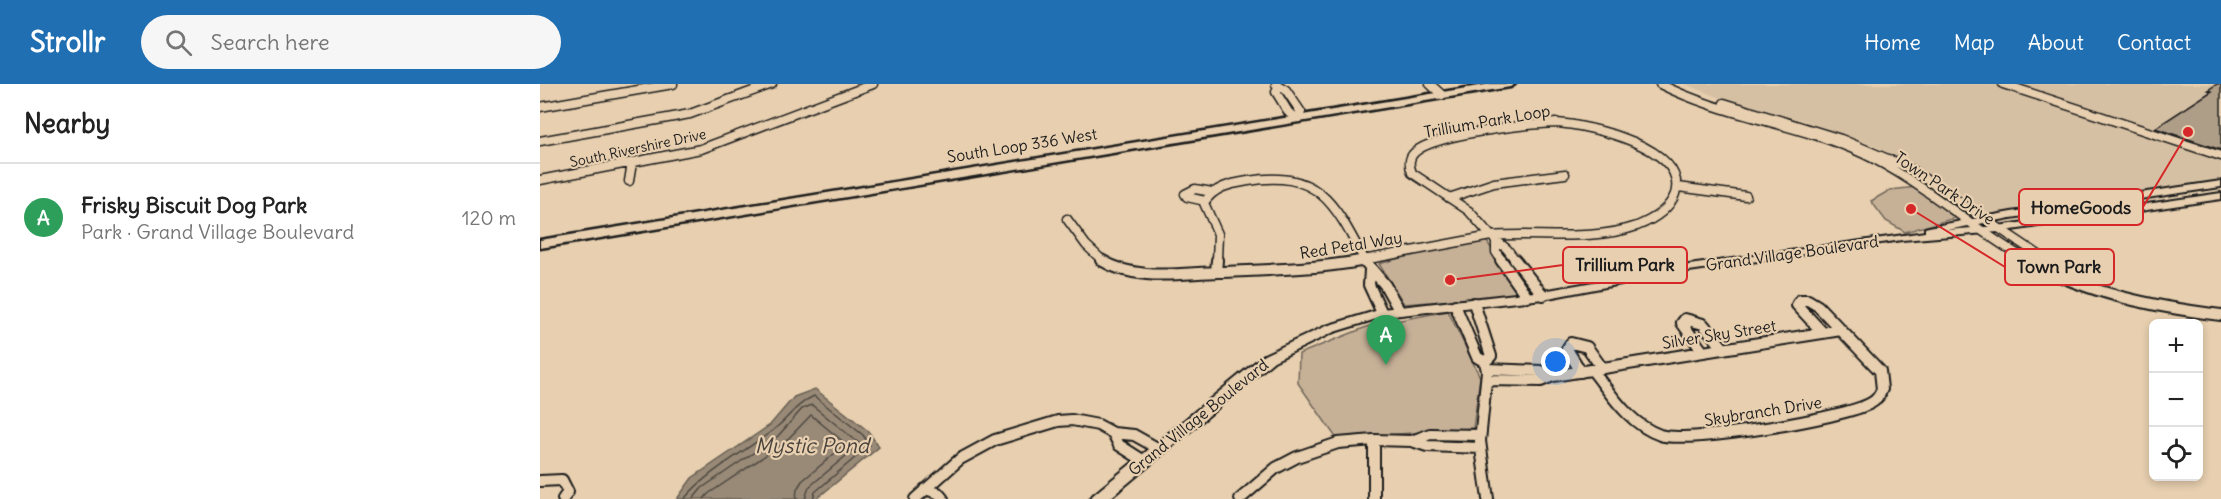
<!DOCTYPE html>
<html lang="en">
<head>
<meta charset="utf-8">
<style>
  :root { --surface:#fff; --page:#f6f6f6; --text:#222; --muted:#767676; --line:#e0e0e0; --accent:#1f6fb2 }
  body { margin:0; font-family:Delius,sans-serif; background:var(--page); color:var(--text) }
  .controls { position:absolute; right:18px; bottom:18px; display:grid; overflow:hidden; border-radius:9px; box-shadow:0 3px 9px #0003 }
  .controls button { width:54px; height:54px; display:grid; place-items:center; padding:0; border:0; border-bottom:2px solid var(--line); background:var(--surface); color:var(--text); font:30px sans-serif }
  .you { position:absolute; left:1016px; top:278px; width:21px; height:21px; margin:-15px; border:4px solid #fff; border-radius:50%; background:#1a73e8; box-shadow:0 0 0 9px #1a73e833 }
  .badge { display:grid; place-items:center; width:39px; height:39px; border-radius:50%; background:var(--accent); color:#fff; font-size:20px; font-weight:700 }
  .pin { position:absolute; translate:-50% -50px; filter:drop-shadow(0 2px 3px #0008) }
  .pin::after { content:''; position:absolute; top:32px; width:21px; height:18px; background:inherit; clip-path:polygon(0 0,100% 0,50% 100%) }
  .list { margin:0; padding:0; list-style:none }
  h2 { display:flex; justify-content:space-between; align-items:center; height:78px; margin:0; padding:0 24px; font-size:26px }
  h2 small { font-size:20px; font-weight:400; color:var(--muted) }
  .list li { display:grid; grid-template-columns:39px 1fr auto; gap:18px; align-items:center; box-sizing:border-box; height:108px; padding:0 24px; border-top:2px solid var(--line) }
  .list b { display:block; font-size:22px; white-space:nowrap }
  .list p { margin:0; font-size:20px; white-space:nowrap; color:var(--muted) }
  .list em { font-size:20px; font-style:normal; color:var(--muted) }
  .icon { flex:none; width:33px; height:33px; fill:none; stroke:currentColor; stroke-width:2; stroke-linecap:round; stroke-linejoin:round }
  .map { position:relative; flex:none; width:1681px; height:415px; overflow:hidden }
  header { display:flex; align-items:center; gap:36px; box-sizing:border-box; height:84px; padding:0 30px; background:var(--accent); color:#fff }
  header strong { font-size:28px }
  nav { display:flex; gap:33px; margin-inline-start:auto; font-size:21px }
  .search { width:420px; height:54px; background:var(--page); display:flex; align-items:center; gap:15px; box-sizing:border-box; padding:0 21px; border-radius:33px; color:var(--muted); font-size:22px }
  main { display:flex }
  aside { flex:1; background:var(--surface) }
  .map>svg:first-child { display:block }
</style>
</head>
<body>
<header>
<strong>Strollr</strong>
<div class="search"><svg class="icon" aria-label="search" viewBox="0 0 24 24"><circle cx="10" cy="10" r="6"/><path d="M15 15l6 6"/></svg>Search here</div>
<nav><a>Home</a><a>Map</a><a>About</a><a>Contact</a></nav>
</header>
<main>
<aside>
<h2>Nearby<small></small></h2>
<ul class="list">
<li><span class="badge" style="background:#2e9e5b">A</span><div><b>Frisky Biscuit Dog Park</b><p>Park · Grand Village Boulevard</p></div><em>120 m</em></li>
</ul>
</aside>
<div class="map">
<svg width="1681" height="415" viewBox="0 0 1681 415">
  <rect width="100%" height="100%" fill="#e7cfaf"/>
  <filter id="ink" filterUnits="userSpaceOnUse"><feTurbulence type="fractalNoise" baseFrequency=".0167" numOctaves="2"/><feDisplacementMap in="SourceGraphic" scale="12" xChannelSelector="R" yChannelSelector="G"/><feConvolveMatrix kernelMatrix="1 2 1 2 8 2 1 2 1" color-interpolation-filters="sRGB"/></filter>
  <g filter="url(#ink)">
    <path fill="#d6c0a3" d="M 1145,0 L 1681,0 L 1681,98 L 1452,131 L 1384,86 L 1332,61 L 1265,37 L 1183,15 Z"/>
    <path fill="#c6b197" stroke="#71665a" stroke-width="1.5" d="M 1377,103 L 1415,134 L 1365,148 L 1346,137 L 1331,117 L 1350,106 Z
      M 946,156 L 980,211 L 864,220 L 839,180 L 876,169 Z
      M 908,227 L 940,293 L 933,344 L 797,355 L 758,299 L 759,270 L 829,242 Z"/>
    <path fill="#998a77" stroke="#675e53" stroke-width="1.5" d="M 275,305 L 328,347 L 339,363 L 276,415 L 137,415 L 152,394 L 230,341 L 254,313 Z"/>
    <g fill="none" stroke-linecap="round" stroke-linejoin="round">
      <path stroke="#4e4840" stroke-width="1.5" d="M 144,415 C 169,386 201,370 232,347 C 247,336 256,320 274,312 L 323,351 L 330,361 L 275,408 L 273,415
        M 153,415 L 162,404 L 238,352 L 262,325 L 272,321 L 320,360 L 269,403 L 265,415
        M 164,415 L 168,410 L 244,359 L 271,331 L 306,360 L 262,397 L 257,405 L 256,415"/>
    </g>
    <path fill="#ae9d87" stroke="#1c1c1c" stroke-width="1.5" d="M 1677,0 L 1681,0 L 1681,66 L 1615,44 L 1672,7 L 1668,6 Z"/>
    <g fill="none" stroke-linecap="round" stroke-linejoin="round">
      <g stroke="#1c1c1c" stroke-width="11">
        <path id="minor-far1" d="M 736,0 L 746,6 L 761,28 L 758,34 L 749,29 L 736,8 L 738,2
          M 890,0 L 902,11
          M 1120,0 C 1185,33 1258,39 1324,70 C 1383,98 1432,145 1489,177
          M 1463,0 L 1681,72
          M 1184,19 L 1301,55 L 1369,84 L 1508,177
          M 0,23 L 133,0
          M 1017,39 C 1048,41 1149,63 1135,110 C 1129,126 1112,136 1097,142 C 1051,158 998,148 951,152 L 929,127 L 872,89 C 869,81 868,74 875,68 C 895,50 989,40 1017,39 Z
          M 0,57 L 150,30 L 232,0
          M 0,96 L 161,65 L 333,0
          M 89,97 L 92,79
          M 1138,103 L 1206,112
          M 909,114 L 954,99 L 1025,90
          M 665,117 L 647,113 L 645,110 L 655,105 L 672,108
          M 527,135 L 546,161 L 563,177
          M 951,152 L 967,165 L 976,177
          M 956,158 L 956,168 L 962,177
          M 677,177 L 678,150 L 664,119 C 674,103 690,100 708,97 C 779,85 795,120 825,177
          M 818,177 L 951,152"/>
      </g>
      <g stroke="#1c1c1c" stroke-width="14">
        <path id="minor" d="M 561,176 C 597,198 639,189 679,188 C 729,186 777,185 826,176
          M 824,176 L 845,201 L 859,226
          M 961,176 L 987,213
          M 975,176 L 1003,211
          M 1487,176 C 1546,209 1614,223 1681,231
          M 1505,176 L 1537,193
          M 830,186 L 829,201 L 842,229
          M 676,188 L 677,176
          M 934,219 L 951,272 L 945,278
          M 915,221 L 937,273 L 945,278 L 947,287 L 940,357 L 948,415
          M 1163,268 L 1142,239 L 1145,235 L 1163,240 L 1184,265
          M 947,285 L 1001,287 L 1013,292
          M 1052,286 C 1072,311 1089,340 1120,351 C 1148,360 1305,334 1331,319 C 1337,316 1340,311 1342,305 L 1340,287 L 1278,222 L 1268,216 L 1260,216 L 1257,221 L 1283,249
          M 1041,288 L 1027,265 L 1031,259 L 1047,263 L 1062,284
          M 947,296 L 1001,297 L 1013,292 L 1301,246
          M 573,349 L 579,361 L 604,377
          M 834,356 L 834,415
          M 872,357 L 890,350 L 939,351
          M 0,397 L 22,396 L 28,408 L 23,415
          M 385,405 L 398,409 L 403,415
          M 375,415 L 420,375 L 455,356 L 518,337 L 532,336 L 558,341 L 573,349 L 594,351 L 619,365
          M 700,415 L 736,384 L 757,373 L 798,359 L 834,356 L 872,357 L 887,362 L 941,364"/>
      </g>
      <g stroke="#1c1c1c" stroke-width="4">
        <path id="tertiary" d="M 1681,97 L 1681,103 L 1471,134 L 1407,146 L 1458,142 L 1681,109 L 1681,115 L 1458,148 L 1362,156 L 1149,187 L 1003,215 L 843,233 L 794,248 L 734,277 L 569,415 L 550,415 L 553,411 L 724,271 L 786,242 L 842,225 L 1003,207 L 1149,181 L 1385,148 L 1385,144 L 1389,143 L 1471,128 Z"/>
      </g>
      <g stroke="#1c1c1c" stroke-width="5">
        <path id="primary" d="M 951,0 L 975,0 L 970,3 L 0,164 L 0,156 Z"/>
      </g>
      <use href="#minor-far1" stroke="#e7cfaf" stroke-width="8"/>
      <use href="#minor" stroke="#e7cfaf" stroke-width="10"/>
      <use href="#tertiary" fill="#e7cfaf" fill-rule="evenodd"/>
      <use href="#primary" fill="#e7cfaf" fill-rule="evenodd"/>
    </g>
  </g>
  <g text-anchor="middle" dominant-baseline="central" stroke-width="4.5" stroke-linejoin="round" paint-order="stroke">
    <g font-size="14" fill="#1c1c1c" stroke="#e7cfaf">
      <text transform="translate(98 64) rotate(-12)">South Rivershire Drive</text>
    </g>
    <g font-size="16" fill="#1c1c1c" stroke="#e7cfaf">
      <text transform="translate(947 37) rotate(-10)">Trillium Park Loop</text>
      <text transform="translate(482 61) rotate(-9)">South Loop 336 West</text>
      <text transform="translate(1405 104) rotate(34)">Town Park Drive</text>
      <text transform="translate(811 161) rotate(-9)">Red Petal Way</text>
      <text transform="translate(1252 169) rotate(-8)">Grand Village Boulevard</text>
      <text transform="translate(1179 250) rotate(-9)">Silver Sky Street</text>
      <text transform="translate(1223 327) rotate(-9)">Skybranch Drive</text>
      <text transform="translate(658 333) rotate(-39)">Grand Village Boulevard</text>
    </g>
    <g font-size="21" font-style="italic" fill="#48423c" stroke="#e7cfaf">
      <text x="272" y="361">Mystic Pond</text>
    </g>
  </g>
  <path fill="none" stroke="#d62828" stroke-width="2" d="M1648 48L1603 123M910 196L1023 181M1371 125L1465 183"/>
  <g fill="#d62828" stroke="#e7cfaf" stroke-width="2">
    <circle cx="1648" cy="48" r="6"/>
    <circle cx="910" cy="196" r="6"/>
    <circle cx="1371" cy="125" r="6"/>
  </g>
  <g fill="#e7cfaf" stroke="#d62828" stroke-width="2">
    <rect x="1479" y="105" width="124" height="36" rx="6"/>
    <rect x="1023" y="163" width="124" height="36" rx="6"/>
    <rect x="1465" y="165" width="109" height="36" rx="6"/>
  </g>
  <g font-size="18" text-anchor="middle" font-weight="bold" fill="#1c1c1c">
    <text x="1541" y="130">HomeGoods</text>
    <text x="1085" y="187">Trillium Park</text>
    <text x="1519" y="189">Town Park</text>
  </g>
</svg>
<div class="controls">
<button>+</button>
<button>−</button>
<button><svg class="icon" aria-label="locate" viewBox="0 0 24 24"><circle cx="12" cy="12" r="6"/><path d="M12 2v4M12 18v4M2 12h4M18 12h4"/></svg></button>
</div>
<div class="you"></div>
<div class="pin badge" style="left:846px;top:281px;background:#2e9e5b">A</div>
</div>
</main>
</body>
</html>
